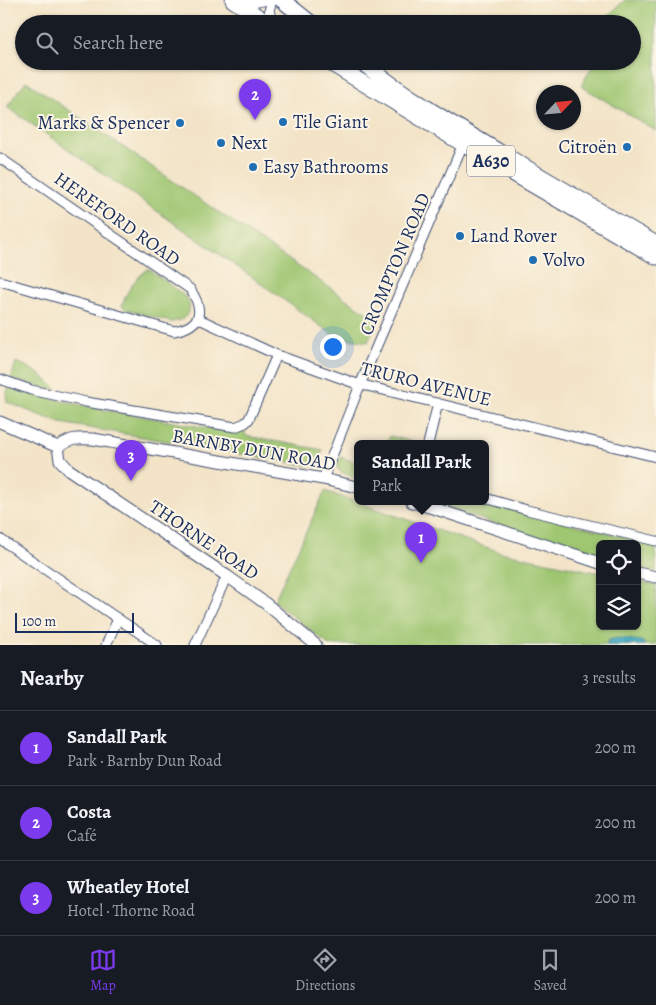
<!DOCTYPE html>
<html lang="en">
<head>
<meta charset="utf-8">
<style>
  :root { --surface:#171b24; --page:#242831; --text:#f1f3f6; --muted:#9ea1a6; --line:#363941; --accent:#7c3aed }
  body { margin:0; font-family:Alegreya,serif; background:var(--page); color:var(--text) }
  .controls { position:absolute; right:15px; bottom:15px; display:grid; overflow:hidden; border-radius:8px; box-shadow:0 1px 4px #0004 }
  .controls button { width:45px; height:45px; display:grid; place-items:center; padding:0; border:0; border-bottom:1px solid var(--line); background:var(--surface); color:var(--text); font:25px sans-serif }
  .compass { position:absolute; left:536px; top:85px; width:45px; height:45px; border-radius:50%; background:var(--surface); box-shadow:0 1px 4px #0004; rotate:64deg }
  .scale { position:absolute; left:15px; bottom:12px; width:119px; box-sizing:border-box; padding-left:5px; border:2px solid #1b2f5e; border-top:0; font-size:14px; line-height:18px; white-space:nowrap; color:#1b2f5e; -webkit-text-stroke:4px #fcf5e5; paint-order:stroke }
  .you { position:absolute; left:332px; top:346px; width:18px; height:18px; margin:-12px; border:4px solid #fff; border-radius:50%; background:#1a73e8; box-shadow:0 0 0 8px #1a73e833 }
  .badge { display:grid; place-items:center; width:32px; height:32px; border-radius:50%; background:var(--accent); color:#fff; font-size:16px; font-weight:700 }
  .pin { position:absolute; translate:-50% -41px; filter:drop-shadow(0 1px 2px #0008) }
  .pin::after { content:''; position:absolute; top:26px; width:18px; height:15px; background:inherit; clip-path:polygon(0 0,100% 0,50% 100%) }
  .popup { position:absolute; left:354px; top:440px; width:135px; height:65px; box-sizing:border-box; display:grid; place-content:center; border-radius:8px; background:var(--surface); filter:drop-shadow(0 1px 4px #0005); font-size:16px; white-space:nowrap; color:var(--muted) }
  .popup b { font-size:19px; color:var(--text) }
  .popup::after { content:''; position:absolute; left:50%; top:100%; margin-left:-10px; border:10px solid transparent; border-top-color:var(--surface) }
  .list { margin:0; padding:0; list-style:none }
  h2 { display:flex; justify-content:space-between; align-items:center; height:65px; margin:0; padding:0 20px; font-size:21px }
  h2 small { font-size:16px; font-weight:400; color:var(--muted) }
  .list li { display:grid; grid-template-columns:32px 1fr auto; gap:15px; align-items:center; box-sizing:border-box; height:75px; padding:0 20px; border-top:1px solid var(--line) }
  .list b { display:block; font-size:19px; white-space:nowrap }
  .list p { margin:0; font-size:16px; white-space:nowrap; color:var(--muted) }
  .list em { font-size:16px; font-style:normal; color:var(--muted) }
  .icon { flex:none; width:28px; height:28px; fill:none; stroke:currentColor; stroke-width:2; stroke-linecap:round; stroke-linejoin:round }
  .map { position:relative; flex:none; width:656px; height:645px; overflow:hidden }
  .search { position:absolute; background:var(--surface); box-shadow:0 1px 4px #0004; left:15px; right:15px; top:15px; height:55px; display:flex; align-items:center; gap:12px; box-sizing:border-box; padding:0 18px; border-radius:28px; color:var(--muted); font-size:19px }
  .sheet { height:290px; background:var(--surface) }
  nav { display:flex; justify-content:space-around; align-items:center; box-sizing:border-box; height:70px; border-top:1px solid var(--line); background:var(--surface); font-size:14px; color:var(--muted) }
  nav a { display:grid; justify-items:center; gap:2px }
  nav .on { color:var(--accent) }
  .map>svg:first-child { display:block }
</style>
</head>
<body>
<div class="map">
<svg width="656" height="645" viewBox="0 0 656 645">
  <rect width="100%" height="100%" fill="#fcf5e5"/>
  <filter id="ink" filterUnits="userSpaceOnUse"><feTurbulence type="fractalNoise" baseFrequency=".02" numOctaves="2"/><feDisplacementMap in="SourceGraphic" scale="10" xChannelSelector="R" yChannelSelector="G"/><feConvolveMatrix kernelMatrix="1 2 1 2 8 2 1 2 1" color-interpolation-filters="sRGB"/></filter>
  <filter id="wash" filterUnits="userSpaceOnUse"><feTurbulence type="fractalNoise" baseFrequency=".0096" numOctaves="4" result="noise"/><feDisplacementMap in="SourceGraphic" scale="20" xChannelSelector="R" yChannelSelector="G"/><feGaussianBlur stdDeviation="1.12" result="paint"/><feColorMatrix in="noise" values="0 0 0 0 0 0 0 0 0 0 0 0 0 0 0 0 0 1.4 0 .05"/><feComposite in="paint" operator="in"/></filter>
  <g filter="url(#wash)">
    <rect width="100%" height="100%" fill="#f3e4c8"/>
    <path fill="#9fc671" stroke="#5d7a68" d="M 625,0 L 656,0 L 656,131 L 581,86 L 595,61 L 632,61 L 632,24 L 599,24 Z
      M 26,81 L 377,320 L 368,342 L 336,337 L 252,277 L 7,107 Z
      M 147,270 L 150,270 L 186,297 C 195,311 186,321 171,322 L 125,309 L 122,306 C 127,291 134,279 147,270 Z
      M 16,362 C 33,368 46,378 58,391 L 11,379 Z
      M 9,387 C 79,408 153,418 225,431 L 238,431 L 244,429 L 246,436 L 323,450 L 317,464 L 310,466 L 61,423 L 39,415 L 7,402 L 6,395 Z
      M 390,436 L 422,444 L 387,444 Z
      M 341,457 L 357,463 L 357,479 L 341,472 L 337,468 L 337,464 Z
      M 325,491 L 500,552 L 600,573 L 600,626 L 637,626 L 637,581 L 656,585 L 656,645 L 329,645 L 274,601 Z
      M 428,502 L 485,502 L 656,545 L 656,572 L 637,567 L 637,544 L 600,544 L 600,556 L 567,547 Z"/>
    <path fill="#3fa8bf" stroke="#2d6c8e" d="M 618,638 L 641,641 L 644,643 L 644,645 L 605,645 L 609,640 Z"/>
  </g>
  <g filter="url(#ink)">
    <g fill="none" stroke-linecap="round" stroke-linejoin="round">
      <g stroke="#3b4a6e" stroke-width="11">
        <path id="street" d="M 273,0 C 267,11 269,14 275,24
          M 240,2 C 249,4 258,2 267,0
          M 0,158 L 190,289 C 205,311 201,326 174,331 L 0,281
          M 197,318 L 277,355 L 360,385 L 367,386 L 656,457
          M 0,379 L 31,390 L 86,402 L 235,427 L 245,423 L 249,419 L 277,355
          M 428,444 L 438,403
          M 323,479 L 360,385 L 463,144
          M 485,498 L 527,510 L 656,541
          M 0,539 L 157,645
          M 106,645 L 118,619
          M 195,645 L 227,576"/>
      </g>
      <g stroke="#3b4a6e" stroke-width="13">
        <path id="secondary" d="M 0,422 L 58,447
          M 58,447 L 60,460 L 68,469 L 227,576 L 265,603 L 316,645
          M 58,447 C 72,438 76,438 93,439 L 323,479 L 357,487
          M 412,502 L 436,509 L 600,563
          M 637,573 L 656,577"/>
      </g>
      <g stroke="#3b4a6e" stroke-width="17">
        <path id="highway" d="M 233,0 L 269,24
          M 282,0 L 312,24
          M 327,61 L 463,144 L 656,257
          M 360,61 C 406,97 457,127 508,157 C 557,186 607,215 656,244"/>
      </g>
      <use href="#street" stroke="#fff" stroke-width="9"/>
      <use href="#secondary" stroke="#fff" stroke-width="11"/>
      <use href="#highway" stroke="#fff" stroke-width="15"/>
    </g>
  </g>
  <g fill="#1f6fb2" stroke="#fcf5e5" stroke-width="2">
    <circle cx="283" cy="122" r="5"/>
    <circle cx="180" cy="123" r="5"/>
    <circle cx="221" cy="143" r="5"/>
    <circle cx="627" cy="147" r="5"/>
    <circle cx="253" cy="167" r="5"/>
    <circle cx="460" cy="236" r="5"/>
    <circle cx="533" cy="260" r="5"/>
  </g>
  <g text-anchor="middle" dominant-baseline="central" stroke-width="4" stroke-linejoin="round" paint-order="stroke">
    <rect fill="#fcf5e5" stroke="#5e6a86" stroke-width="1" x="467" y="145.5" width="48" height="31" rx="4"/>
    <g font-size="18" font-weight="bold" fill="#1b2f5e">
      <text x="491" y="161">A630</text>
    </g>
    <g font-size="19" fill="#1b2f5e" stroke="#fcf5e5" text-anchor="start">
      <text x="293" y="122">Tile Giant</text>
      <text x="170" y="123" text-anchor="end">Marks &amp; Spencer</text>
      <text x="231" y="143">Next</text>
      <text x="617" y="147" text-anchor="end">Citroën</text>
      <text x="263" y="167">Easy Bathrooms</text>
      <text x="470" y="236">Land Rover</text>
      <text x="543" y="260">Volvo</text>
    </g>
    <g font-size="19" fill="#1b2f5e" stroke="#fcf5e5">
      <text transform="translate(117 219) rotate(35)">HEREFORD ROAD</text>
      <text transform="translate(395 264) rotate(-67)">CROMPTON ROAD</text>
      <text transform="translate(426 384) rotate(14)">TRURO AVENUE</text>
      <text transform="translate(254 450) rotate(10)">BARNBY DUN ROAD</text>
      <text transform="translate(204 540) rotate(34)">THORNE ROAD</text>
    </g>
  </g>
</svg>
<div class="controls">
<button><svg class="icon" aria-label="locate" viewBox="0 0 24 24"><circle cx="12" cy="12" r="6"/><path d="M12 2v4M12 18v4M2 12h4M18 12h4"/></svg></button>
<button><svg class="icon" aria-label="layers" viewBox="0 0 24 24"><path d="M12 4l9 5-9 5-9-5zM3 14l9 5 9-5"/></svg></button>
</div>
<svg class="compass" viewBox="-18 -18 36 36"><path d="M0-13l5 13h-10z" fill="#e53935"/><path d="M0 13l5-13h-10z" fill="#9ea1a6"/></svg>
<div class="scale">100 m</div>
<div class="you"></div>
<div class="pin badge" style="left:421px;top:563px">1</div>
<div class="popup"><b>Sandall Park</b>Park</div>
<div class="pin badge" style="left:255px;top:120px">2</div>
<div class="pin badge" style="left:131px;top:481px">3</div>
<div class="search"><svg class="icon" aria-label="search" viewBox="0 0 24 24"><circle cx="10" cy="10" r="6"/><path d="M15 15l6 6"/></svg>Search here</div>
</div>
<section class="sheet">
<h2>Nearby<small>3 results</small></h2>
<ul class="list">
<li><span class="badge">1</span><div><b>Sandall Park</b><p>Park · Barnby Dun Road</p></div><em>200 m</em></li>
<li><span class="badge">2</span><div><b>Costa</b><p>Café</p></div><em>200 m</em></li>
<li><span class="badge">3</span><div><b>Wheatley Hotel</b><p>Hotel · Thorne Road</p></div><em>200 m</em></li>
</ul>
</section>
<nav>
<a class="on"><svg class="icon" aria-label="map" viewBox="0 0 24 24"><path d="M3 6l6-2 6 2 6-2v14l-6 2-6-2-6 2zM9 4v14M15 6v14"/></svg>Map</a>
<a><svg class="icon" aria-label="directions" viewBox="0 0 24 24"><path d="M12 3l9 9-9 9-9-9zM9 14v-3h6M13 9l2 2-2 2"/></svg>Directions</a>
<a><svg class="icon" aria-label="saved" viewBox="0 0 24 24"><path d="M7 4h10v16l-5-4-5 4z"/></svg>Saved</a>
</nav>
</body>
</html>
